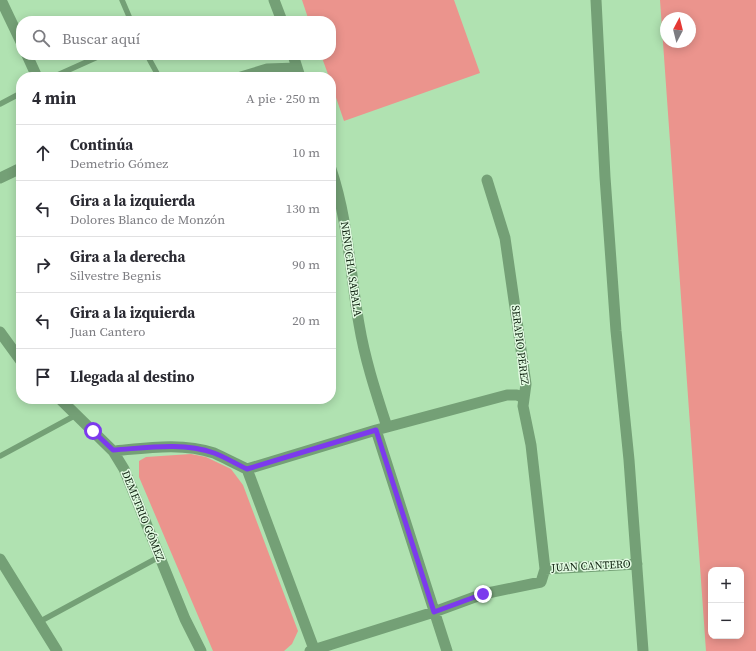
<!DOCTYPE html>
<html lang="es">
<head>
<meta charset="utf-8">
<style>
  :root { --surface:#fff; --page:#f2f2f3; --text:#2b2b33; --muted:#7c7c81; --line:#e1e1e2 }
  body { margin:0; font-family:"Source Serif 4",serif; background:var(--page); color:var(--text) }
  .controls { position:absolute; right:12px; bottom:12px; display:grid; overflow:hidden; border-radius:8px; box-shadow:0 2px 10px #0003 }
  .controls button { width:36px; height:36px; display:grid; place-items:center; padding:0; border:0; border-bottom:1px solid var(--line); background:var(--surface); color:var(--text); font:20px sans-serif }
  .compass { position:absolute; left:660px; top:12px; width:36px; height:36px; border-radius:50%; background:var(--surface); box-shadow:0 2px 10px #0003; rotate:7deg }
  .stop { position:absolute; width:12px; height:12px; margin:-9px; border:3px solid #7c3aed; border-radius:50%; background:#fff }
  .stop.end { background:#7c3aed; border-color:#fff; box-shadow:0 1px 4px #0008 }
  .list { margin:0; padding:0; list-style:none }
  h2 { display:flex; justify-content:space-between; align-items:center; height:52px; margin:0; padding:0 16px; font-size:17px }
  h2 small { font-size:13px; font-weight:400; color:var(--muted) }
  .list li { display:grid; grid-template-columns:26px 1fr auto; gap:12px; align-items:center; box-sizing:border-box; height:56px; padding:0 16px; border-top:1px solid var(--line) }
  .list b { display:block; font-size:15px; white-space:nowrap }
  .list p { margin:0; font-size:13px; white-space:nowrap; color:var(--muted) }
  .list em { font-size:13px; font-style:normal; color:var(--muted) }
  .icon { flex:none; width:22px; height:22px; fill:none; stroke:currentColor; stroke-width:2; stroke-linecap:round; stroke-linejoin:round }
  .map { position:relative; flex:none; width:756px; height:651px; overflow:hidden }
  .search { position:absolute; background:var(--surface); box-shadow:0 2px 10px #0003; left:16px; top:16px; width:320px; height:44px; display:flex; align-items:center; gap:10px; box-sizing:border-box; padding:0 14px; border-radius:16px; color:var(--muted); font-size:15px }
  .panel { position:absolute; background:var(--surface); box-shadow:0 2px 10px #0003; left:16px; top:72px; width:320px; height:332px; border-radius:16px }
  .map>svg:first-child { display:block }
</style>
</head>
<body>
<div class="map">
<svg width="756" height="651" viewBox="0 0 756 651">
  <rect width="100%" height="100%" fill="#b0e2b1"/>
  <path fill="#eb948d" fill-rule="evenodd" d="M 302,0 L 454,0 L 480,73 L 344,121 L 331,83 L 331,77 L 329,77 L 321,55 L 331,55 L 331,21 L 309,21 Z
    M 660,0 L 756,0 L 756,651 L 706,651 ZM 666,18 L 690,18 L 690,42 L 666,42 ZM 711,570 L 741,570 L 741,636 L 711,636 Z
    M 191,454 L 206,457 L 231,469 L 243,485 L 298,631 L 292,644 L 284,651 L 213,651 L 139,477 L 139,461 L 146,457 Z"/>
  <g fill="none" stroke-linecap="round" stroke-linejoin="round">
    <path stroke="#74a076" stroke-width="5.5" d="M 122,0 L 131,21
      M 147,55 L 159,77
      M 53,77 L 102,55
      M 0,104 L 21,93
      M 0,456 L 76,415
      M 39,622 L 159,557"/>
    <path stroke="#74a076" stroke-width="11" d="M 1,0 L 21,42
      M 274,0 L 282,21
      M 596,0 L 605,177 L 616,331 L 629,460 L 643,651
      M 27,55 L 37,77
      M 293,55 L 300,77
      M 241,77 L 267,69 L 297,68
      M 331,169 C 348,219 350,272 359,324 C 365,360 376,393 387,427
      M 0,178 L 21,168
      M 0,332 L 21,361
      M 60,399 L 113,451 L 124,469 L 185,619 L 201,651
      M 376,430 L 447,651
      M 113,451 C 146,448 182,442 214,453 C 225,458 236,464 247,469 L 376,430 L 507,395 L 517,395 L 524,398
      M 247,469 L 314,649
      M 0,559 L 57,651
      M 545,569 L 637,564
      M 310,651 L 434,612 L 483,594 L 541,582 L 545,569 L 531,445 L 523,406 L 526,384 L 505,238 L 487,180"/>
  </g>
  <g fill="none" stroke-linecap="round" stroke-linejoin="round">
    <path stroke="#7c3aed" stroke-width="5" d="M 93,431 L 113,450 C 146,448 182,442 214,453 C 225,457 236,464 247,469 L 376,430 L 434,612 L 483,594"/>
  </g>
  <g text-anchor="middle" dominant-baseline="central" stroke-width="3" stroke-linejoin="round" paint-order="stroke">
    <g font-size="11" fill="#112412" stroke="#e2fbe2">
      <text transform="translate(351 269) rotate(82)">NENUCHA SABALA</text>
      <text transform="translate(520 345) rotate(83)">SERAPIO PÉREZ</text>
      <text transform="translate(143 516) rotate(68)">DEMETRIO GÓMEZ</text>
      <text transform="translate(591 566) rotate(-3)">JUAN CANTERO</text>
    </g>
  </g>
</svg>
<div class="controls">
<button>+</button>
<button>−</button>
</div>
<svg class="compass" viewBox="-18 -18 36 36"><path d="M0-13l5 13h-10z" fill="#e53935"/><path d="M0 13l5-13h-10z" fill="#7c7c81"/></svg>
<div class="stop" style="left:93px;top:431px"></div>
<div class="stop end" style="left:483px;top:594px"></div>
<div class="search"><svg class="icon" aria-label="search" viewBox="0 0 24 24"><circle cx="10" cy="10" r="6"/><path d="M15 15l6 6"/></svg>Buscar aquí</div>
<section class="panel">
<h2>4 min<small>A pie · 250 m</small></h2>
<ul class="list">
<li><svg class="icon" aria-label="ahead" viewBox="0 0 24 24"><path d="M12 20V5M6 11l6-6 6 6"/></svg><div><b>Continúa</b><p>Demetrio Gómez</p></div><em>10 m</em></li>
<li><svg class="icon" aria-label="left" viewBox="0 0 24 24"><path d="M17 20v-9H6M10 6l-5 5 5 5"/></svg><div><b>Gira a la izquierda</b><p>Dolores Blanco de Monzón</p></div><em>130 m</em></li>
<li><svg class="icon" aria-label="right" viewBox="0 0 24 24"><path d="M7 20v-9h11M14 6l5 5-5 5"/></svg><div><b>Gira a la derecha</b><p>Silvestre Begnis</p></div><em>90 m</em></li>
<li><svg class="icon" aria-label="left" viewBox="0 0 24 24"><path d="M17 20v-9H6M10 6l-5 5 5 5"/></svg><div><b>Gira a la izquierda</b><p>Juan Cantero</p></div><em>20 m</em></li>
<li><svg class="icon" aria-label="arrive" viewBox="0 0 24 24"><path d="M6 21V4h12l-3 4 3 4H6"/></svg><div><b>Llegada al destino</b></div></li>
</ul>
</section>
</div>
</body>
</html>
